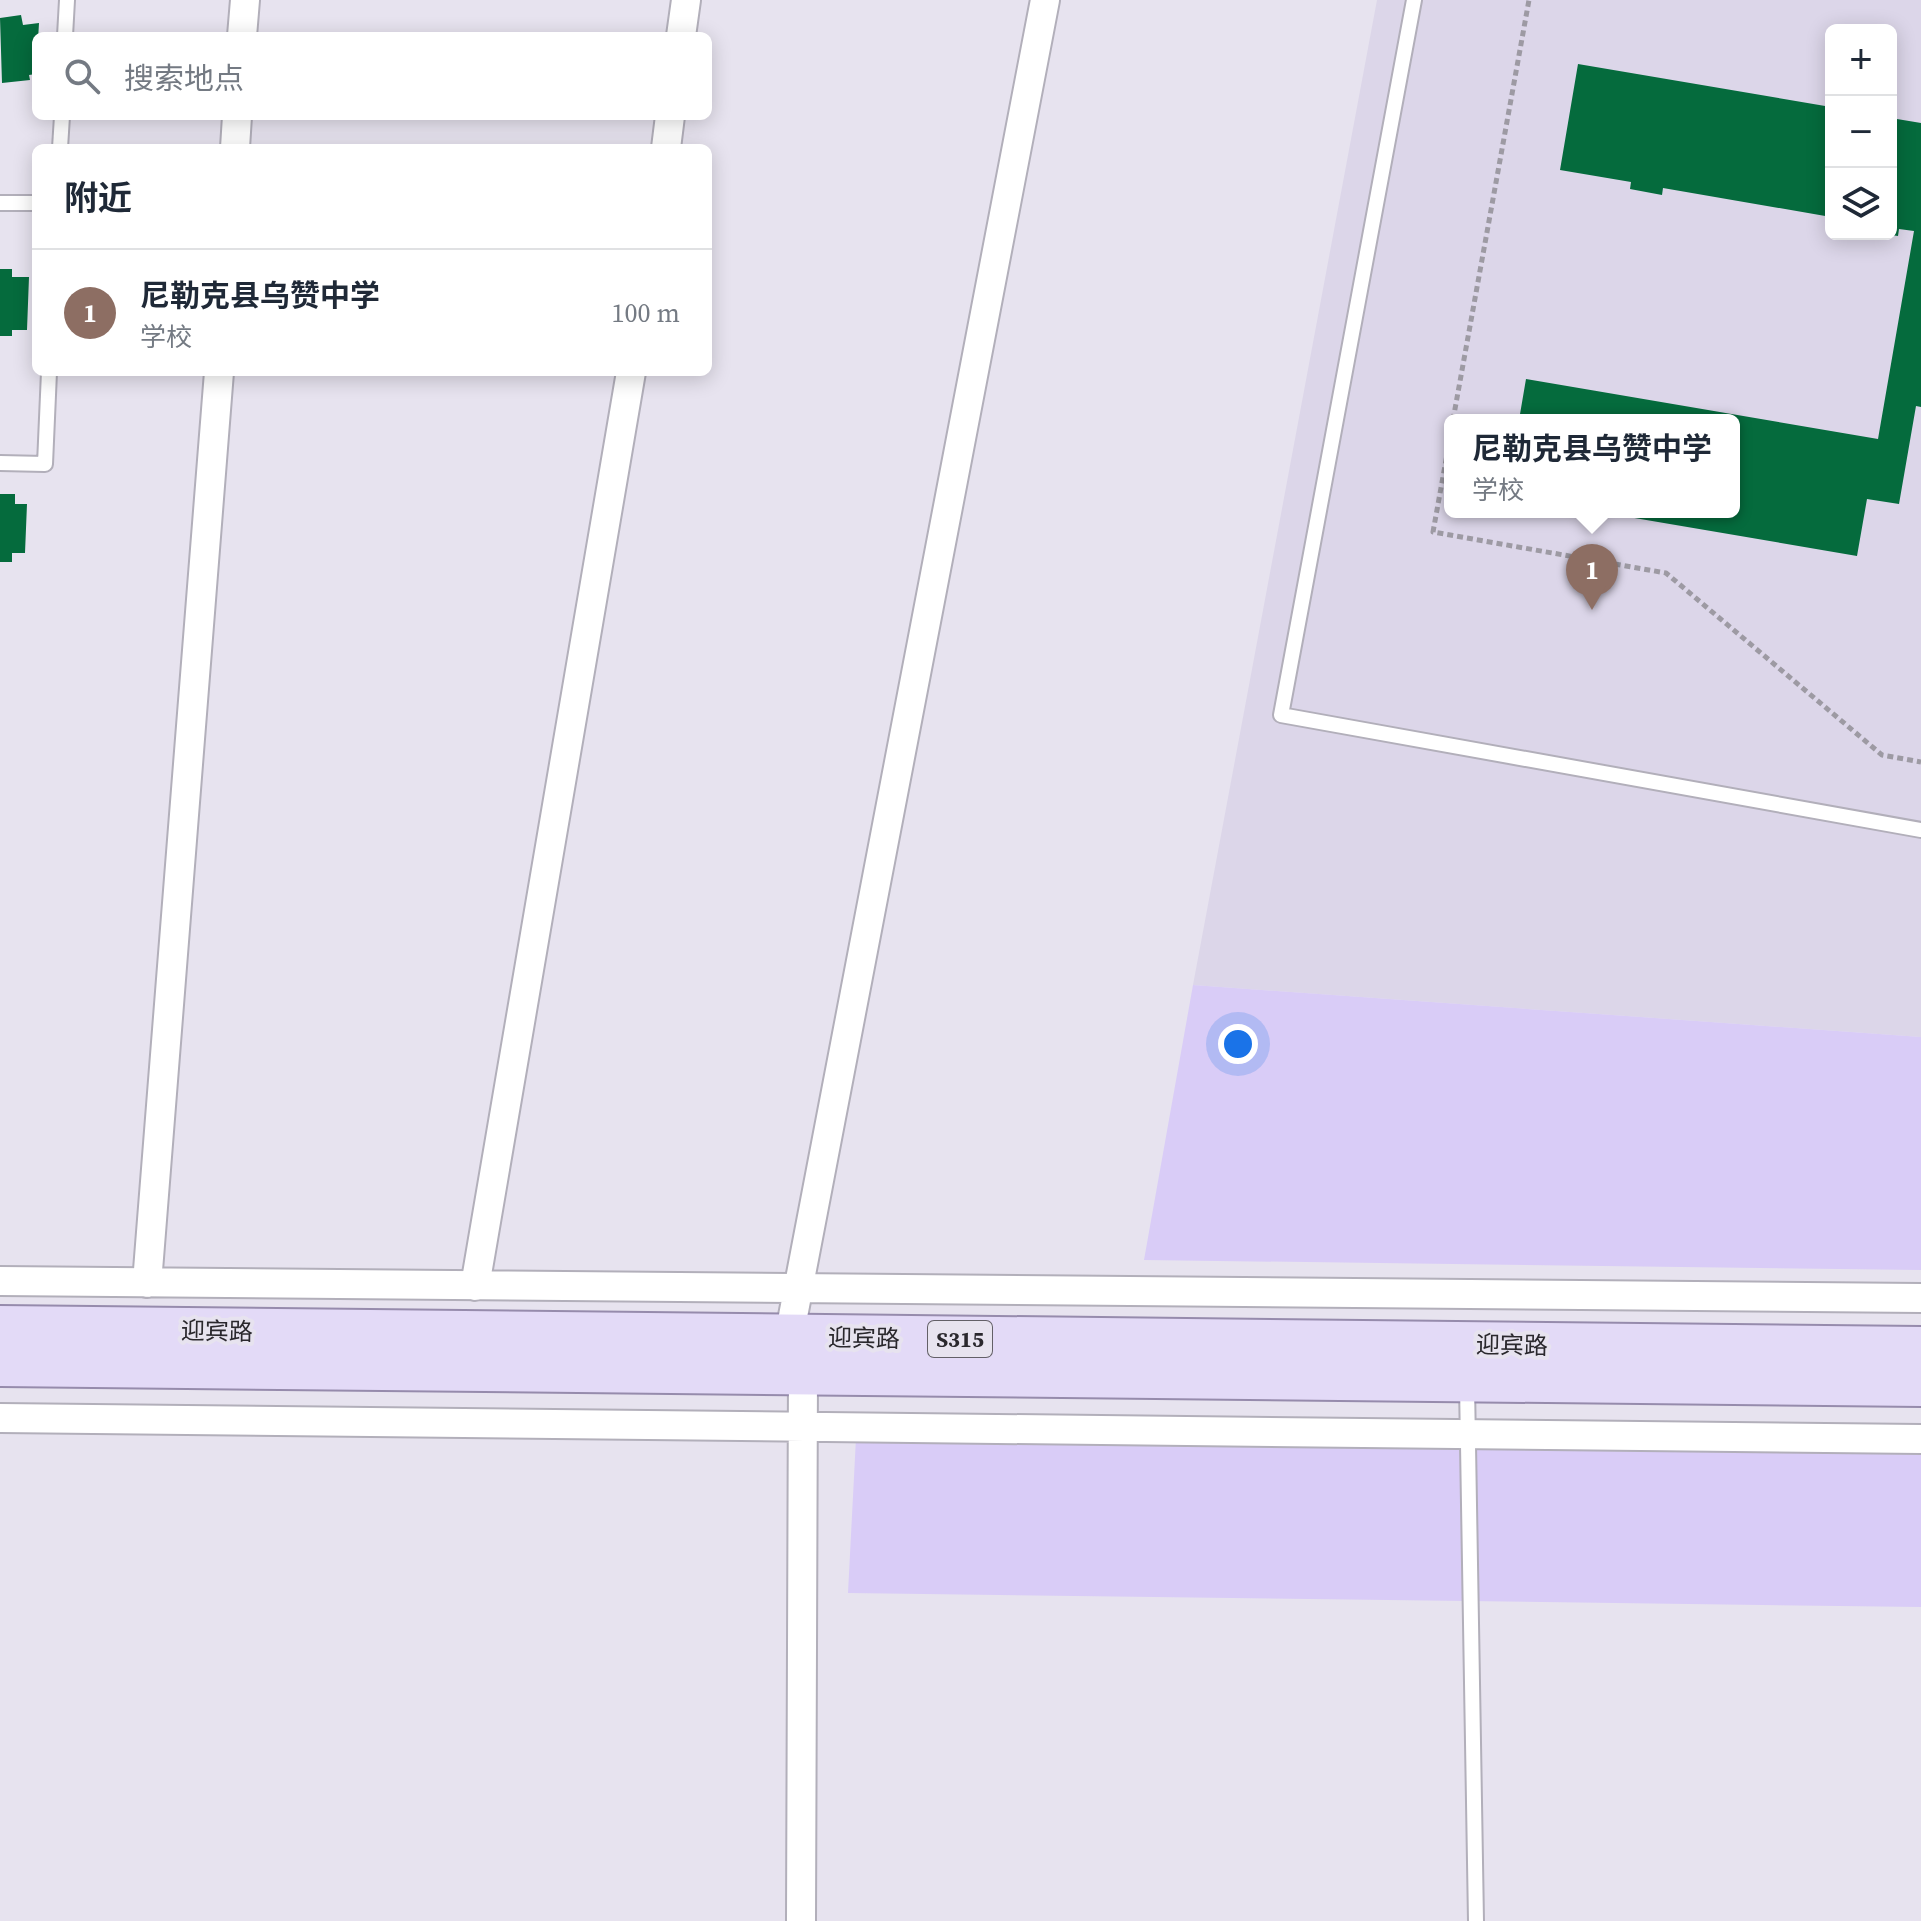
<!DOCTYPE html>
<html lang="zh">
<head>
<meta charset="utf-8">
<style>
  :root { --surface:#fff; --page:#f2f2f3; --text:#1f2937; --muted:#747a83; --line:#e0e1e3; --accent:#db2777 }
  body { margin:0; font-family:"Source Serif 4","Noto Sans SC",serif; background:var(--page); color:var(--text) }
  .controls { position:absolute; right:24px; top:24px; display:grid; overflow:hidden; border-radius:12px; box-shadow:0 4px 20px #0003 }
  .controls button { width:72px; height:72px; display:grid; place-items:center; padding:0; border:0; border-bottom:2px solid var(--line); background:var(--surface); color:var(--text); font:40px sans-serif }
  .you { position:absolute; left:1238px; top:1044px; width:28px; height:28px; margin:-20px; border:6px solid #fff; border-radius:50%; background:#1a73e8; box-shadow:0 0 0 12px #1a73e833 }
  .badge { display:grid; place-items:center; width:52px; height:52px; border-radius:50%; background:var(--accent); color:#fff; font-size:26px; font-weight:700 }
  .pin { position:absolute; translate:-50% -66px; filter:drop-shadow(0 2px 4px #0008) }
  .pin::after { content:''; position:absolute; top:42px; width:28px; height:24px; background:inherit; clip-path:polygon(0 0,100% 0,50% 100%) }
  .popup { position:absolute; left:1444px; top:414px; width:296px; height:104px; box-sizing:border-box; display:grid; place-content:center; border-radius:12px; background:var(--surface); filter:drop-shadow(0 2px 6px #0005); font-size:26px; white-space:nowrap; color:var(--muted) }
  .popup b { font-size:30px; color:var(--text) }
  .popup::after { content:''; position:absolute; left:50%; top:100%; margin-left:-16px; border:16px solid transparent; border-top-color:var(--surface) }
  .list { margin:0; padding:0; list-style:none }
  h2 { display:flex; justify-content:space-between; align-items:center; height:104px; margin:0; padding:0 32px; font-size:34px }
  h2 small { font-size:26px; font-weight:400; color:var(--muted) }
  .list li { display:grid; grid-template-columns:52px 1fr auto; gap:24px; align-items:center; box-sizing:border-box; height:128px; padding:0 32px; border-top:2px solid var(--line) }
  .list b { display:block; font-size:30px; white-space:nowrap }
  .list p { margin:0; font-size:26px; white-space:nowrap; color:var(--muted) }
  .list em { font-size:26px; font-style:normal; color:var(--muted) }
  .icon { flex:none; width:44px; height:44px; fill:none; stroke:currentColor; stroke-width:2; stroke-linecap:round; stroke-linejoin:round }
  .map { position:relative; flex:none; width:1921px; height:1921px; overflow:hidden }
  .search { position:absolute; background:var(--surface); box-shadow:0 4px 20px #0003; left:32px; top:32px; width:680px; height:88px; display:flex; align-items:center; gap:20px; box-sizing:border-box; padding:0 28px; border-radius:12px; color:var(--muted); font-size:30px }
  .panel { position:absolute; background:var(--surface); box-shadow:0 4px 20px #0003; left:32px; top:144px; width:680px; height:232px; border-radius:12px }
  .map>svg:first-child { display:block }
</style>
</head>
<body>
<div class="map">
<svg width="1921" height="1921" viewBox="0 0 1921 1921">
  <rect width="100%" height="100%" fill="#e7e3ef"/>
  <path fill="#dcd6e9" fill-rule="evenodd" d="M 1377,0 L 1921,0 L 1921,1037 L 1193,985 ZM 1831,30 L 1891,30 L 1891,234 L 1831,234 ZM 1450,420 L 1734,420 L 1734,512 L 1450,512 Z"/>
  <path fill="#d9ccf7" d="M 1193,985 L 1921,1037 L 1921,1270 L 1144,1260 Z
    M 856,1438 L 1921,1452 L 1921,1607 L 848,1593 Z"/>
  <path fill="#056b3d" d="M 21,15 L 23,25 L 39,23 L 36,74 L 29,75 L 30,80 L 2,83 L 0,18 Z
    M 1578,64 L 1831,107 L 1831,217 L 1663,188 L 1662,195 L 1630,189 L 1631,182 L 1560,170 Z
    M 1891,118 L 1921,123 L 1921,407 L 1916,406 L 1899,504 L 1867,499 L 1857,556 L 1611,514 L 1734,512 L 1734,420 L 1519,420 L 1526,379 L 1878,439 L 1914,231 L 1899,229 L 1898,236 L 1891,235 Z
    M 0,269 L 12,269 L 12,277 L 29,277 L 27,330 L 12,330 L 12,336 L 0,336 Z
    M 0,494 L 15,494 L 15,504 L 27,504 L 25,553 L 12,553 L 12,562 L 0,562 Z"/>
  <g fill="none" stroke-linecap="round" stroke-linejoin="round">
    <g stroke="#b2afba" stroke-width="18">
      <path id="service" d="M 1414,0 L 1281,715 L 1921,830
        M 65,36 L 67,0
        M 60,148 L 62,116
        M 0,203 L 36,203
        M 0,463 L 45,464 L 49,372
        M 1467,1385 L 1476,1921"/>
    </g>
    <g stroke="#b2afba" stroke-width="32">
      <path id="minor" d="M 242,36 L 245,0
        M 681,36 L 686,0
        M 235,148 L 237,116
        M 666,148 L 670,116
        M 0,1281 L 1921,1298
        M 147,1283 L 219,372
        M 475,1286 L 631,372
        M 789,1337 L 1045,0
        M 0,1418 L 1921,1439
        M 801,1921 L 803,1373"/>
    </g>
    <g stroke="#968bac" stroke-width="48">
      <path id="primary" d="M 0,1328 L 1921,1349
        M 0,1364 L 1921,1384"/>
    </g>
    <path stroke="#9d9aa3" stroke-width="5" stroke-dasharray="6 4" stroke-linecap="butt" d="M 1453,420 L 1529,0
      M 1450,438 L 1433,532 L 1666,573 L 1882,755 L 1921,762"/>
    <use href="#service" stroke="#fff" stroke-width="14"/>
    <use href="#minor" stroke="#fff" stroke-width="28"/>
    <use href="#primary" stroke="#e3daf7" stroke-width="44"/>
  </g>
  <g text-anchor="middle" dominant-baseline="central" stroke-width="8" stroke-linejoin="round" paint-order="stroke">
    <rect fill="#e7e3ef" stroke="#636067" stroke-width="2" x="928" y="1321" width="64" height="36" rx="6"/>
    <g font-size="22" font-weight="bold" fill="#2a282d">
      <text x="960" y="1339">S315</text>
    </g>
    <g font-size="24" fill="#2a282d" stroke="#e7e3ef">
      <text transform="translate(217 1331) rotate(1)">迎宾路</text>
      <text transform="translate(864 1338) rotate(1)">迎宾路</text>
      <text transform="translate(1512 1345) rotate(1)">迎宾路</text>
    </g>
  </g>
</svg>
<div class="controls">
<button>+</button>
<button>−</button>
<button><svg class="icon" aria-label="layers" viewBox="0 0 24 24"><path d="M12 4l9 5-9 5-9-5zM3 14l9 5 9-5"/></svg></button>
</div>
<div class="you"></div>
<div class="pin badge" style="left:1592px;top:610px;background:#8d6e63">1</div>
<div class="popup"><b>尼勒克县乌赞中学</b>学校</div>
<div class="search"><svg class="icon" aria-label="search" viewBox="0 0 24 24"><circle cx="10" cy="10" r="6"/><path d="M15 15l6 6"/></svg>搜索地点</div>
<section class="panel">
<h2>附近<small></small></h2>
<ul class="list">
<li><span class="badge" style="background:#8d6e63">1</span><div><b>尼勒克县乌赞中学</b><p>学校</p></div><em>100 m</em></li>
</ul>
</section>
</div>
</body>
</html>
